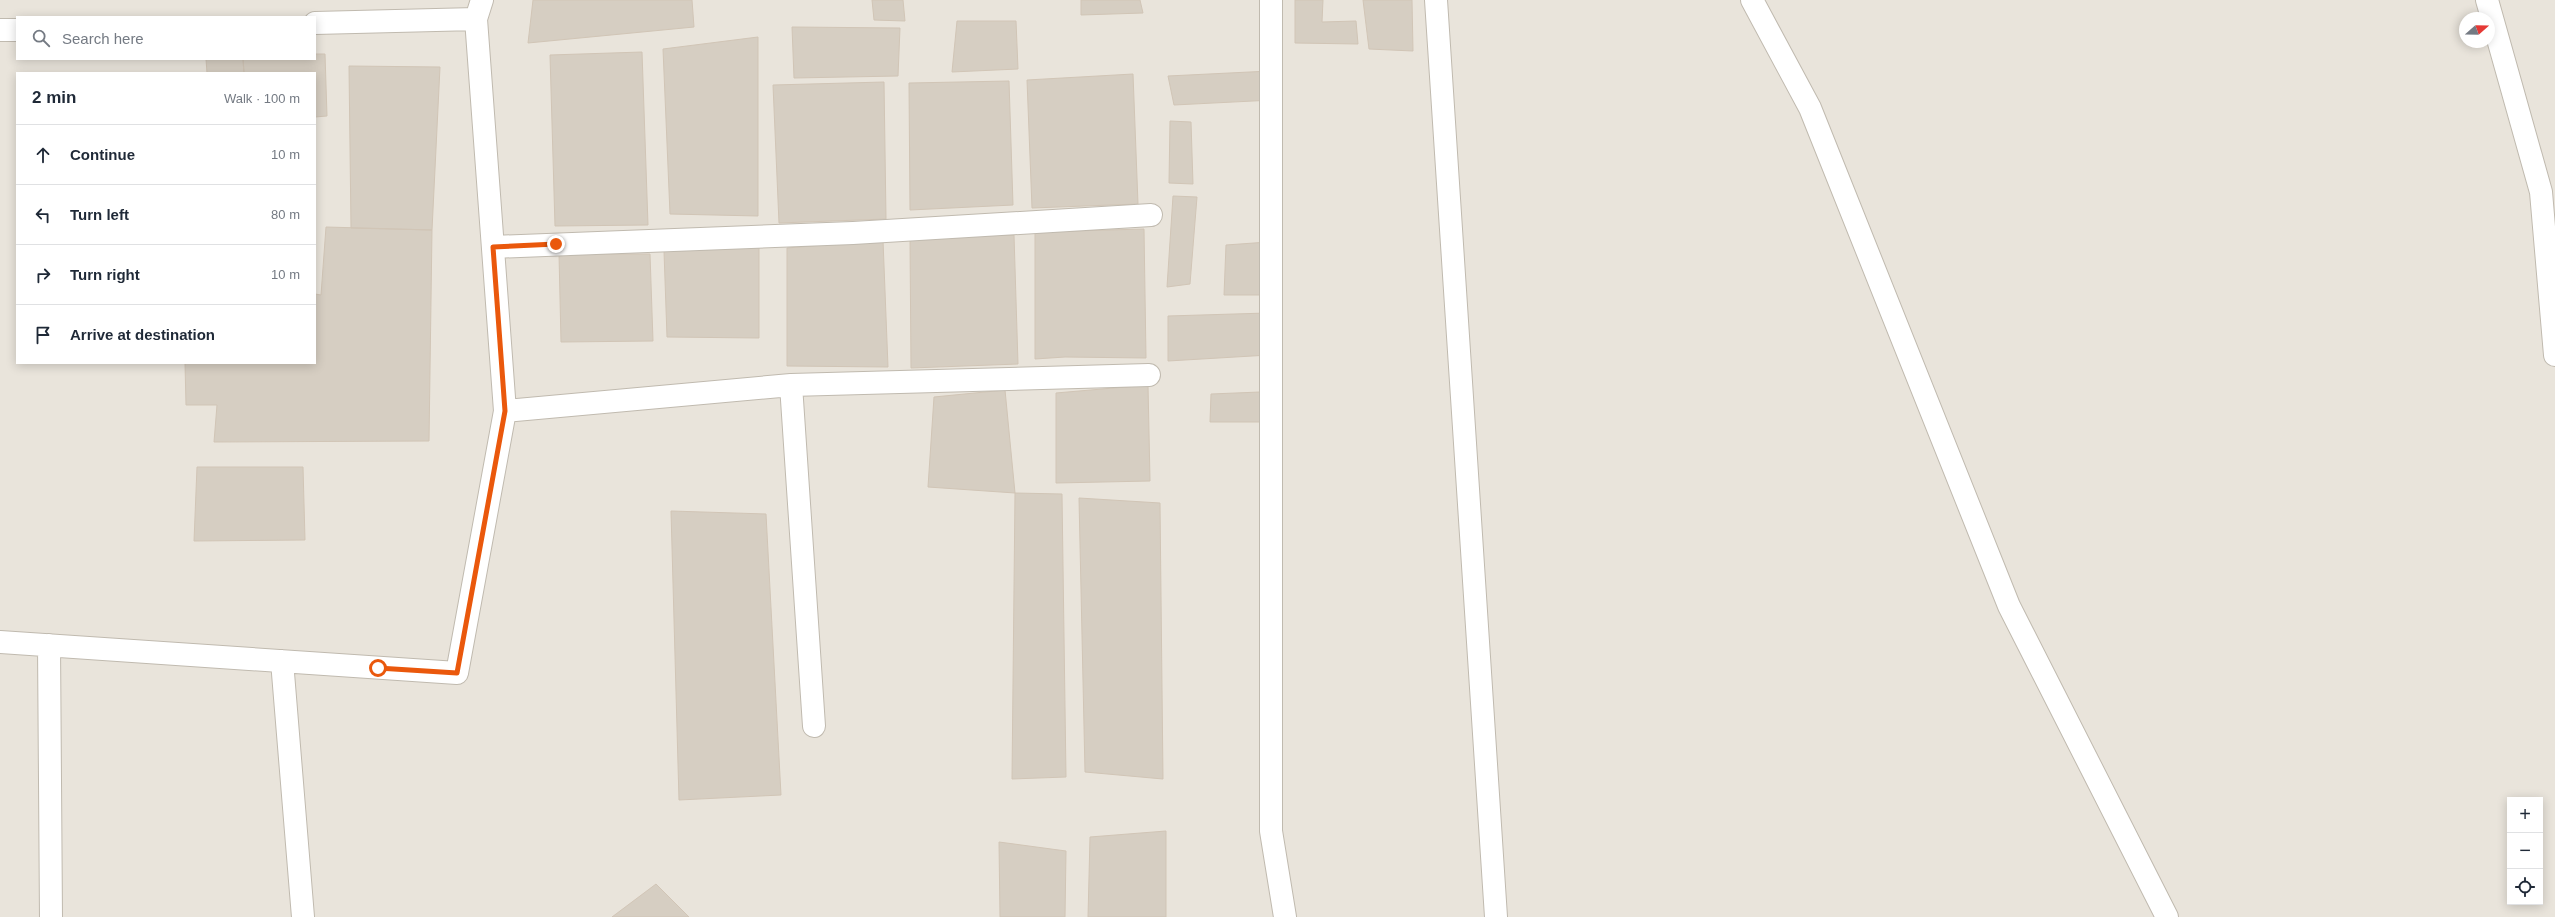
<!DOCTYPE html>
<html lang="en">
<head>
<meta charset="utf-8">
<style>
  :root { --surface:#fff; --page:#f6f6f7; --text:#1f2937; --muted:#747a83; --line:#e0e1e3 }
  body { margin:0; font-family:Helvetica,sans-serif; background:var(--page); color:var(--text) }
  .controls { position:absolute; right:12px; bottom:12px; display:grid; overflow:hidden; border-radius:0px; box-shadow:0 2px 10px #0003 }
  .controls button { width:36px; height:36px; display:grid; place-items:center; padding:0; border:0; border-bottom:1px solid var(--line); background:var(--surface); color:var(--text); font:20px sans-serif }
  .compass { position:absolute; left:2459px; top:12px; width:36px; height:36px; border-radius:50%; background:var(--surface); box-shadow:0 2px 10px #0003; rotate:70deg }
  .stop { position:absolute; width:12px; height:12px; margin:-9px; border:3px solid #ea580c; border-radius:50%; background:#fff }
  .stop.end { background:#ea580c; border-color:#fff; box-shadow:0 1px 4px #0008 }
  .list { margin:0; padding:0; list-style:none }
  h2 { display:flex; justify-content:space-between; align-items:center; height:52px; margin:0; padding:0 16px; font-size:17px }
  h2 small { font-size:13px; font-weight:400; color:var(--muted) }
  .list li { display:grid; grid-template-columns:26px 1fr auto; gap:12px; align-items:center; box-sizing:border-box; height:60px; padding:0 16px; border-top:1px solid var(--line) }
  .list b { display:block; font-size:15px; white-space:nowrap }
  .list em { font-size:13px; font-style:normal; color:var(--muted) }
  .icon { flex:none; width:22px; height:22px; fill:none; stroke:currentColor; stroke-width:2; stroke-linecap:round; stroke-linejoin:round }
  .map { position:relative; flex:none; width:2555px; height:917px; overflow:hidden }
  .search { position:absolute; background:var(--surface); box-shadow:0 2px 10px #0003; left:16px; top:16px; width:300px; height:44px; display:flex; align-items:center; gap:10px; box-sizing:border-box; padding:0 14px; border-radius:0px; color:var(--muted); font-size:15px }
  .panel { position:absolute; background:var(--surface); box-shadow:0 2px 10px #0003; left:16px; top:72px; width:300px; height:292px; border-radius:0px }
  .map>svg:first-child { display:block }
</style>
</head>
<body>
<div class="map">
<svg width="2555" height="917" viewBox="0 0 2555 917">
  <rect width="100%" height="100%" fill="#f5f2ec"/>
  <path fill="#e9e4db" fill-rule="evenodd" d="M 0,0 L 2555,0 L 2555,917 L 0,917 ZM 17,17 L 315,17 L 315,59 L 17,59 ZM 2465,18 L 2489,18 L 2489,42 L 2465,42 ZM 17,73 L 315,73 L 315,363 L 17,363 ZM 2510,800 L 2540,800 L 2540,902 L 2510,902 Z"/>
  <path fill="#d6cec2" stroke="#d1c5b6" d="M 533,0 L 692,0 L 694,27 L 528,43 Z
    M 872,0 L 903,0 L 905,21 L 874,20 Z
    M 1081,0 L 1140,0 L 1143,13 L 1081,15 Z
    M 1295,0 L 1323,0 L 1322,22 L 1356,21 L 1358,44 L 1295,43 Z
    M 1363,0 L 1412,0 L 1413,51 L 1369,49 Z
    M 957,21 L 1016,21 L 1018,69 L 952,72 Z
    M 792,27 L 900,28 L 898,76 L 794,78 Z
    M 758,37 L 758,216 L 670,214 L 663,49 Z
    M 642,52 L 648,225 L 555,226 L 550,55 Z
    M 315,54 L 325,54 L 327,116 L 315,117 L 315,73 L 244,73 L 243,59 L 315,59 Z
    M 206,59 L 243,59 L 244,73 L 207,73 Z
    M 349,66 L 440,67 L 432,230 L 351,228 Z
    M 1270,71 L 1273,100 L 1174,105 L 1168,76 Z
    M 1133,74 L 1138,204 L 1032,208 L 1027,80 Z
    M 1009,81 L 1013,205 L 910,210 L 909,83 Z
    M 884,82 L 886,219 L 779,223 L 773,85 Z
    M 1170,121 L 1191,122 L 1193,184 L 1169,183 Z
    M 1173,196 L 1197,197 L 1190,284 L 1167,287 Z
    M 326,227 L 432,230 L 429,441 L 214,442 L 217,405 L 186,405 L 185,363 L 315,363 L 315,294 L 321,295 Z
    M 1144,229 L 1146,358 L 1065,357 L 1035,359 L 1035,232 Z
    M 1014,235 L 1018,364 L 911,368 L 910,238 Z
    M 883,240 L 888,367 L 787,366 L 787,248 Z
    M 1268,242 L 1268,295 L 1224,295 L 1226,245 Z
    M 759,247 L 759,338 L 667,337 L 664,251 Z
    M 559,254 L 650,254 L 653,341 L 561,342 Z
    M 1267,313 L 1269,355 L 1168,361 L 1168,316 Z
    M 1148,385 L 1150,481 L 1056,483 L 1056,393 Z
    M 1005,390 L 1015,493 L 928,487 L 934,397 Z
    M 1260,392 L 1262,422 L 1210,422 L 1211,394 Z
    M 197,467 L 303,467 L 305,540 L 194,541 Z
    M 1015,493 L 1062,494 L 1066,777 L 1012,779 Z
    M 1079,498 L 1160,503 L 1163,779 L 1085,772 Z
    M 671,511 L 766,514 L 781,795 L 679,800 Z
    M 1166,831 L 1166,917 L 1088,917 L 1090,837 Z
    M 999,842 L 1066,851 L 1065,917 L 1000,917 Z
    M 656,884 L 689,917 L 612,917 Z"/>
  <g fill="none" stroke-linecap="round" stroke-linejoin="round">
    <g stroke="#c0baaf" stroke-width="24">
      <path id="minor" d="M 1271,0 L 1271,831 L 1285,917
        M 1436,0 L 1496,917
        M 1752,0 L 1810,108 L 2009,606 L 2167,917
        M 2487,0 L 2541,192 L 2555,355
        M 476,19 L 482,0
        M 315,23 L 476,19 L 505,411
        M 0,30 L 17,30
        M 493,247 L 853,233 L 1151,215
        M 791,385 L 1149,375
        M 0,642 L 457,673 L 505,411 L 791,385 L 814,726
        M 49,645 L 51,917
        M 282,661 L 303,917"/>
    </g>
    <use href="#minor" stroke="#fff" stroke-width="22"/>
  </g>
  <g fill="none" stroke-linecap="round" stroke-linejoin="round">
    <path stroke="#ea580c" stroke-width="5" d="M 378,668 L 457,673 L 505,411 L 493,247 L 556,244"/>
  </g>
</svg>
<div class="controls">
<button>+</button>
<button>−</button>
<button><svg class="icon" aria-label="locate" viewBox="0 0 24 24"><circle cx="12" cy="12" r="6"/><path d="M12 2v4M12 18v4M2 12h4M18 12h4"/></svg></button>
</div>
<svg class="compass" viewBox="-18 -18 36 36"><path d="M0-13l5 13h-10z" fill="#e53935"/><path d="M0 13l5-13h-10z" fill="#747a83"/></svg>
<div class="stop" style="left:378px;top:668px"></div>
<div class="stop end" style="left:556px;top:244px"></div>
<div class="search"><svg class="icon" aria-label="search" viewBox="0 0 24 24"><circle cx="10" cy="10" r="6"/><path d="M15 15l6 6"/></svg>Search here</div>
<section class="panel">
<h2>2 min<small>Walk · 100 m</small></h2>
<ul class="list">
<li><svg class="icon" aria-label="ahead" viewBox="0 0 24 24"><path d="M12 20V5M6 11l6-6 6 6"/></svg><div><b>Continue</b></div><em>10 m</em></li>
<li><svg class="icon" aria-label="left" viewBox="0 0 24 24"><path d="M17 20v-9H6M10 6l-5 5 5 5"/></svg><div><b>Turn left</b></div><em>80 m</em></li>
<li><svg class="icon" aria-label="right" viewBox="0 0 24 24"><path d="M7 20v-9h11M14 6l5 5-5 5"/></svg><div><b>Turn right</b></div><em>10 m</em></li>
<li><svg class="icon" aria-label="arrive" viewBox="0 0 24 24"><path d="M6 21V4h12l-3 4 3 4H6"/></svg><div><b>Arrive at destination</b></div></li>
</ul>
</section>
</div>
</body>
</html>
